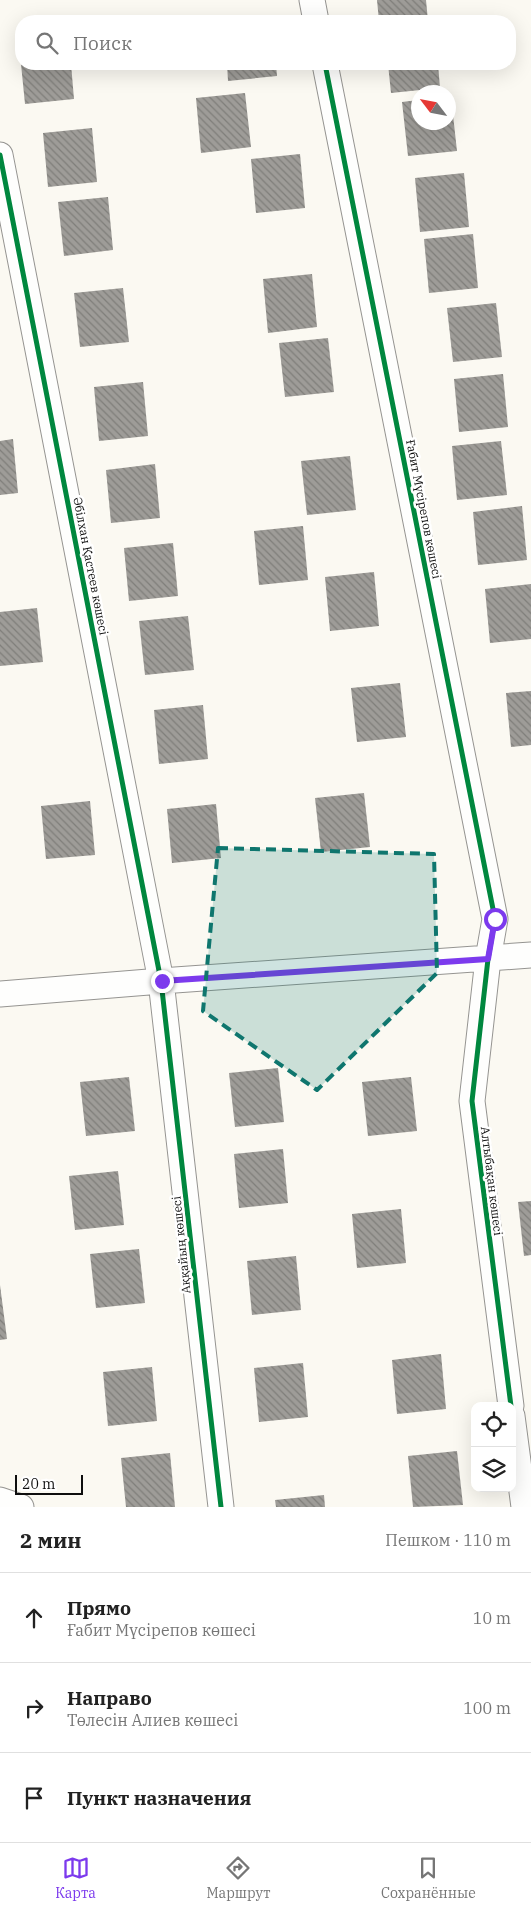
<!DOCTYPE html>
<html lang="ru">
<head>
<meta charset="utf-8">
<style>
  :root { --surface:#fff; --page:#f6f6f6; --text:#222; --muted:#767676; --line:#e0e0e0; --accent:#7c3aed }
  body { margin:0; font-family:"IBM Plex Serif",serif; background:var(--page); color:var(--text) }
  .controls { position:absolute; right:15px; bottom:15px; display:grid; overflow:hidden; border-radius:10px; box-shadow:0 5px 20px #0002 }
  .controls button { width:45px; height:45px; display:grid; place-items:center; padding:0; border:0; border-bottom:1px solid var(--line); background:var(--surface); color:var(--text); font:25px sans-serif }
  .compass { position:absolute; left:411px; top:85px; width:45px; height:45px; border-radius:50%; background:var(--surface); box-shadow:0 5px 20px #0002; rotate:302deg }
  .scale { position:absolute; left:15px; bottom:12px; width:68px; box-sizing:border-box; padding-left:5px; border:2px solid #0e0e0e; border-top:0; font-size:14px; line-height:18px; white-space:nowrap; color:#0e0e0e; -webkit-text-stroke:4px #fff; paint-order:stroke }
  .stop { position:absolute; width:15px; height:15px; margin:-11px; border:4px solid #7c3aed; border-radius:50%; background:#fff }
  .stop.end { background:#7c3aed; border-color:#fff; box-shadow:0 1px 5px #0008 }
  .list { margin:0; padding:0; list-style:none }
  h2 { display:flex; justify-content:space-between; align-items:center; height:65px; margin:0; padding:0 20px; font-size:21px }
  h2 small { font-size:16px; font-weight:400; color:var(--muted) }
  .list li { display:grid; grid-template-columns:32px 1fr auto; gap:15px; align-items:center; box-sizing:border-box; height:90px; padding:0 20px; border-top:1px solid var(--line) }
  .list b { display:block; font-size:19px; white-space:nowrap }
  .list p { margin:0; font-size:16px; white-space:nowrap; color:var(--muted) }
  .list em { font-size:16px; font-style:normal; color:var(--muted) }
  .icon { flex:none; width:28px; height:28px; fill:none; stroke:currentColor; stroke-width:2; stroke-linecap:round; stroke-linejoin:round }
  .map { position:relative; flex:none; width:531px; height:1507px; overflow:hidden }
  .search { position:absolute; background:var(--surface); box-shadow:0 5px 20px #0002; left:15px; right:15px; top:15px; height:55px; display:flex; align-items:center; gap:12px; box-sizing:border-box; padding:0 18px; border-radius:20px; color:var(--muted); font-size:19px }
  .sheet { height:335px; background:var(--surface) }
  nav { display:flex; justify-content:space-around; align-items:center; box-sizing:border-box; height:70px; border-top:1px solid var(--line); background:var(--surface); font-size:14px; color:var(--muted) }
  nav a { display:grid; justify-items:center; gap:2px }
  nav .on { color:var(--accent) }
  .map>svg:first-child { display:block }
</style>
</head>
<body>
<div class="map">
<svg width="531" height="1507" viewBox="0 0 531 1507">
  <defs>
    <pattern id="building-back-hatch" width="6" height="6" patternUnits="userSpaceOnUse" patternTransform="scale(1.25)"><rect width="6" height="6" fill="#9e9c98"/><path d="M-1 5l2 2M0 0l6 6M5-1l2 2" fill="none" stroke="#7f7e7a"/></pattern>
  </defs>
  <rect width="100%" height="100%" fill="#fbf9f2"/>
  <path fill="url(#building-back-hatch)" d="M 377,0 L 426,0 L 428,21 L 379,21 Z
    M 21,64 L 71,64 L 74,99 L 25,104 Z
    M 227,64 L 276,64 L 277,76 L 228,81 Z
    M 388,64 L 438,64 L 440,88 L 391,93 Z
    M 245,93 L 251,147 L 201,153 L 196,98 Z
    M 448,97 L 451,97 L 457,151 L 408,156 L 402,102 L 418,100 L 418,122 L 448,122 Z
    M 92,128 L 97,182 L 48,187 L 43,133 Z
    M 300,154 L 305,208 L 256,213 L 251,159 Z
    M 464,173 L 469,227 L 420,232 L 415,178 Z
    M 108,197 L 113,250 L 64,256 L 58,202 Z
    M 473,234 L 478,288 L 429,293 L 424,239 Z
    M 312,274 L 317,327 L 268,333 L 263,279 Z
    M 123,288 L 129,342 L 80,347 L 74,293 Z
    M 496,303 L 502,357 L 453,362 L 447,308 Z
    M 328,338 L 334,392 L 285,397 L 279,343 Z
    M 503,374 L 508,427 L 459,432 L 454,379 Z
    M 143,382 L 148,436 L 99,441 L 94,387 Z
    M 13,439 L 18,493 L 0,495 L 0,441 Z
    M 501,441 L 507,495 L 457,500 L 452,446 Z
    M 350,456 L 356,510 L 307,515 L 301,461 Z
    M 155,464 L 160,518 L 111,523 L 106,470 Z
    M 522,506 L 527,560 L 478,565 L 473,512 Z
    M 303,526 L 308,580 L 259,585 L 254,531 Z
    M 173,543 L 178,596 L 129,601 L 124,548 Z
    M 374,572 L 379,626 L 330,631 L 325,577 Z
    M 531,584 L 531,639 L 490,643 L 485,589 Z
    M 37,608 L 43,662 L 0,666 L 0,612 Z
    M 188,616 L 194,670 L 145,675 L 139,621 Z
    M 400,683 L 406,737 L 357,742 L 351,688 Z
    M 531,691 L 531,745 L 511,747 L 506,693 Z
    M 203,705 L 208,759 L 159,764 L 154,710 Z
    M 364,793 L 370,847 L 321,852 L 315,798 Z
    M 90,801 L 95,855 L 46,859 L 41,806 Z
    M 216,804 L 221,858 L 172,863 L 167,809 Z
    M 278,1068 L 284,1122 L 235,1127 L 229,1073 Z
    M 129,1077 L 135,1131 L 86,1136 L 80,1082 Z
    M 411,1077 L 417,1131 L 368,1136 L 362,1082 Z
    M 283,1149 L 288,1203 L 239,1208 L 234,1154 Z
    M 118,1171 L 124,1225 L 75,1230 L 69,1176 Z
    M 531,1201 L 531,1255 L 524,1256 L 518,1202 Z
    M 401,1209 L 406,1263 L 357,1268 L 352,1214 Z
    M 139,1249 L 145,1303 L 96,1308 L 90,1254 Z
    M 296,1256 L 301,1310 L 252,1315 L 247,1261 Z
    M 0,1285 L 7,1339 L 0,1340 Z
    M 441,1354 L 446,1409 L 397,1414 L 392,1360 Z
    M 303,1363 L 308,1417 L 259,1422 L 254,1368 Z
    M 152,1367 L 157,1421 L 108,1426 L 103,1372 Z
    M 457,1451 L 463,1505 L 413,1507 L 408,1456 Z
    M 170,1453 L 175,1507 L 126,1507 L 121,1458 Z
    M 324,1495 L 325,1507 L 276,1507 L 275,1500 Z"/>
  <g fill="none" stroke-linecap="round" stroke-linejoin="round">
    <g stroke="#959491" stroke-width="27">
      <path id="minor" d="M 312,0 L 316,21
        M 325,64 L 495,919 L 488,959 L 472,1101 L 511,1406
        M 0,155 L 161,981 L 221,1507
        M 0,994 L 161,981 L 531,955
        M 512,1416 L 524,1507
        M 0,1500 L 21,1507"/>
    </g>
    <use href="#minor" stroke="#fefefd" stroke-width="25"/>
    <g stroke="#fff" stroke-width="8">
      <path id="cycleway" d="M 325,64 L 495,919 L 488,959 L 472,1101 L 511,1406
        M 0,155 L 161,981 L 221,1507"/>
    </g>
    <use href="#cycleway" stroke="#00873e" stroke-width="5"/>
  </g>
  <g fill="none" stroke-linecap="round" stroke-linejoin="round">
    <path stroke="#7c3aed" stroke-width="6" d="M 162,981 L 488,959 L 495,919"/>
  </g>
  <path fill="#0f766e" fill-opacity="0.2" stroke="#0f766e" stroke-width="4" stroke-dasharray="10 6" stroke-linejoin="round" d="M 218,848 L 434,854 L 437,973 L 317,1090 L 203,1011 Z"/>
  <g text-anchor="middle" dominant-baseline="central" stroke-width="5" stroke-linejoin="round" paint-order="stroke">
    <g font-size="12" fill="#0e0e0e" stroke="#fff">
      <text transform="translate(424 509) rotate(79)">Ғабит Мүсірепов көшесi</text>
      <text transform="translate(91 566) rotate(79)">Әбілхан Қастеев көшесi</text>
      <text transform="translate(492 1181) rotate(83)">Алтыбақан көшесі</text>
      <text transform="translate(181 1245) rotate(-96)">Аққайың көшесі</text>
    </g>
  </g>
</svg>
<div class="controls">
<button><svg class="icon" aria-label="locate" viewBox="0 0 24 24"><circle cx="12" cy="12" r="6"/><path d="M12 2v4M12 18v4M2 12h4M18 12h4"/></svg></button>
<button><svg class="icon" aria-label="layers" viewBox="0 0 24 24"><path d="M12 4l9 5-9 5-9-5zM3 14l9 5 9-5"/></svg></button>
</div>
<svg class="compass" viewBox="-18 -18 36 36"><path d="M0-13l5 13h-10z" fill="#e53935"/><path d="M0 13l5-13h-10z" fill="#767676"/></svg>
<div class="scale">20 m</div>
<div class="stop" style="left:495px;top:919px"></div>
<div class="stop end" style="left:162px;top:981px"></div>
<div class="search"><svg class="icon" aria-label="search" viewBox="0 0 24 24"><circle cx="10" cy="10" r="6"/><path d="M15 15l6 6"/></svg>Поиск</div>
</div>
<section class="sheet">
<h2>2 мин<small>Пешком · 110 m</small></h2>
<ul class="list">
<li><svg class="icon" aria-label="ahead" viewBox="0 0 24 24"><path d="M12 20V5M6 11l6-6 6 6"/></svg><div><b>Прямо</b><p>Ғабит Мүсірепов көшесi</p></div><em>10 m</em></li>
<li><svg class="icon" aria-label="right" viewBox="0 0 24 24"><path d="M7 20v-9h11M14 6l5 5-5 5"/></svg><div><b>Направо</b><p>Төлесін Алиев көшесі</p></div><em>100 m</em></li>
<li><svg class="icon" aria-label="arrive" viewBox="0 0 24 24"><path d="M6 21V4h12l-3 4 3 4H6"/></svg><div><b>Пункт назначения</b></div></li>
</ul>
</section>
<nav>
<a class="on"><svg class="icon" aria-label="map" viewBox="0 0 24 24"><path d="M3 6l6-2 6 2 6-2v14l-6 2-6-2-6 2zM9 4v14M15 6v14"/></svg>Карта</a>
<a><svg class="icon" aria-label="directions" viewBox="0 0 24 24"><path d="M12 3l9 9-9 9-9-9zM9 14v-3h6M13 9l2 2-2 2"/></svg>Маршрут</a>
<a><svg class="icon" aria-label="saved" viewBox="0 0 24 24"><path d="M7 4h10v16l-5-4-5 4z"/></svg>Сохранённые</a>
</nav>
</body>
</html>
